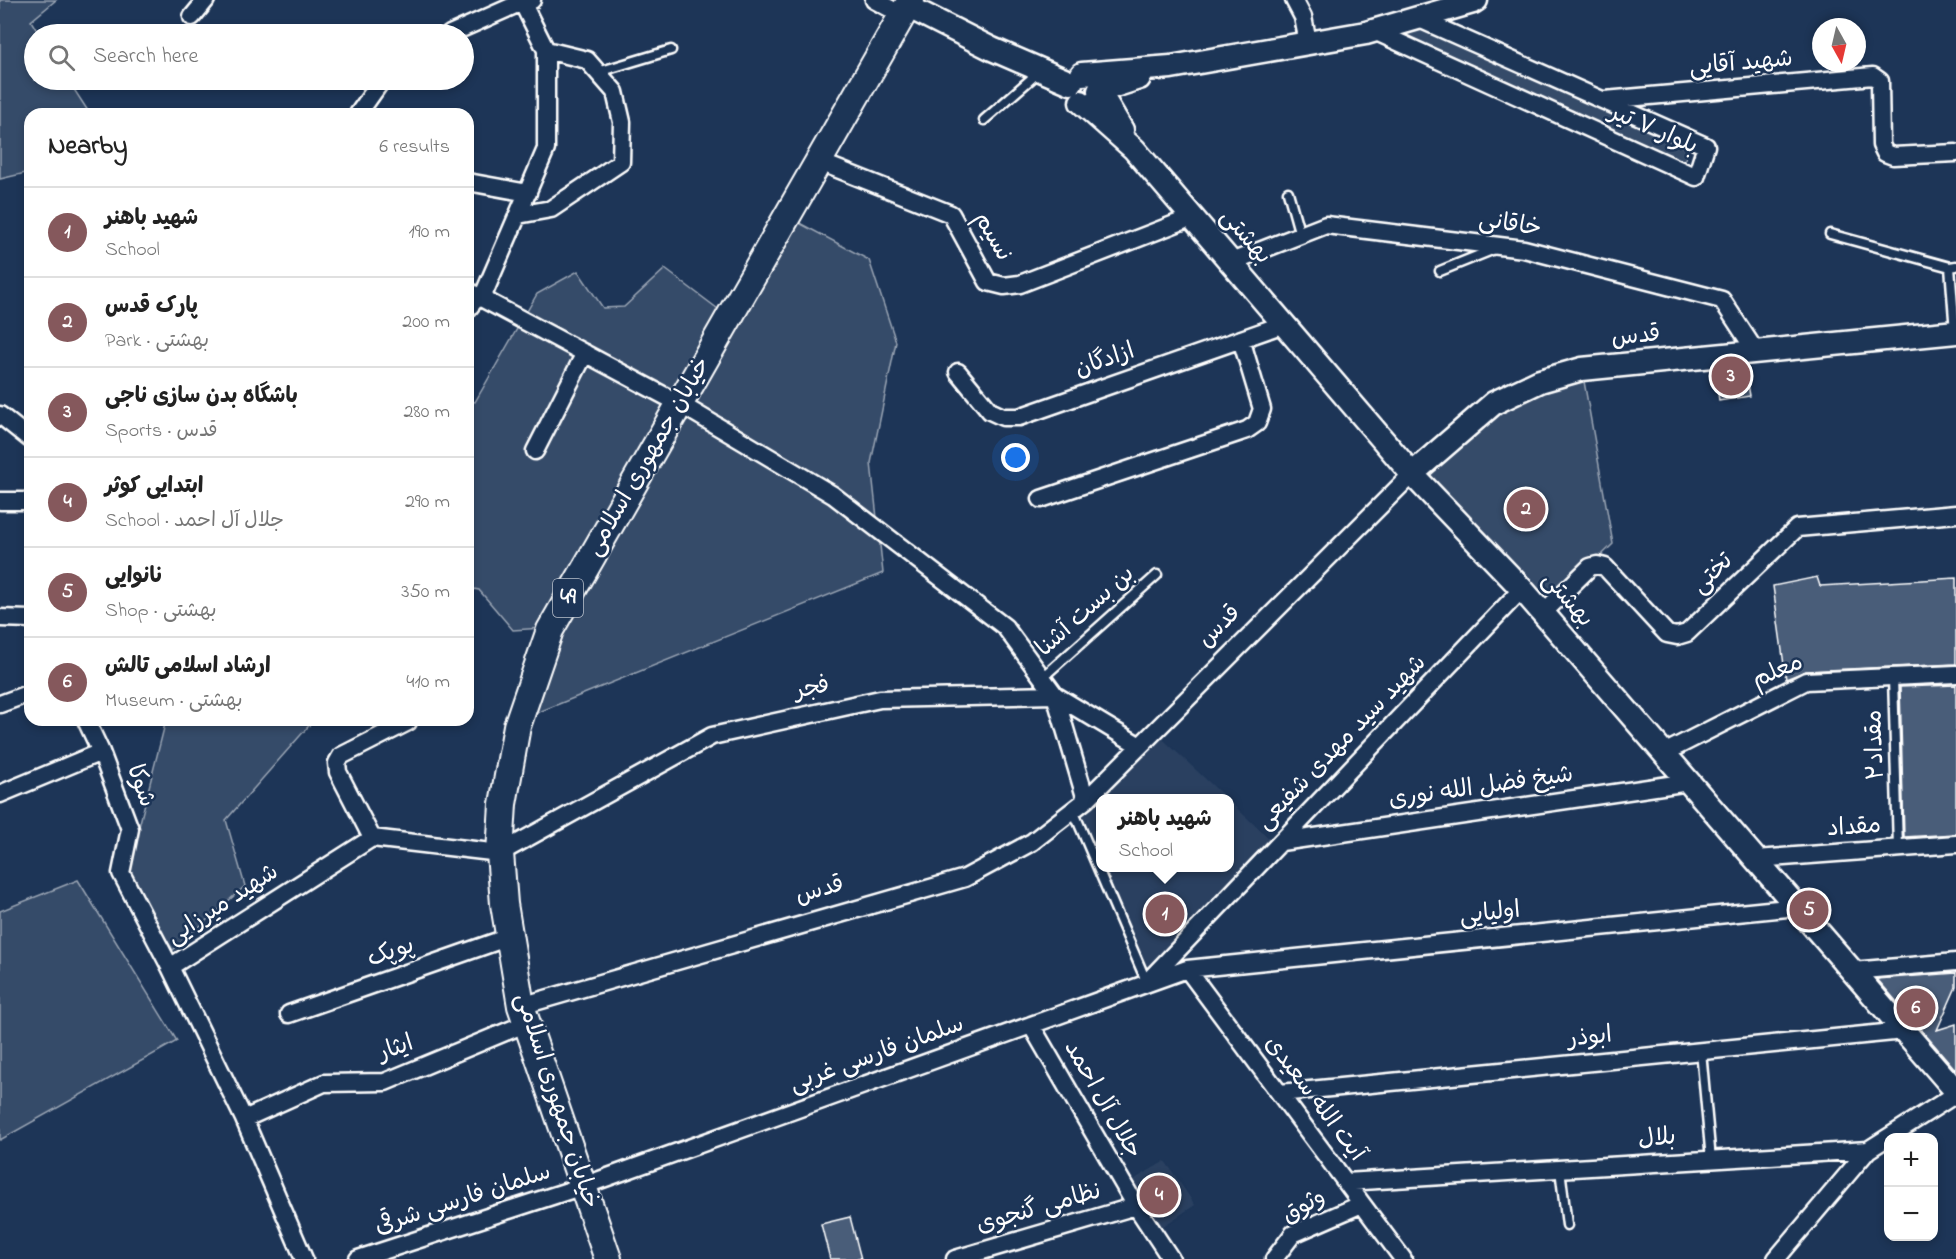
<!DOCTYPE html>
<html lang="en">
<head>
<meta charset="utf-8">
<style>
  :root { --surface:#fff; --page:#f6f6f6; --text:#222; --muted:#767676; --line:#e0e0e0; --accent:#85585c }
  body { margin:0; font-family:"Indie Flower","Playpen Sans Arabic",sans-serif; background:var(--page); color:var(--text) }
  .controls { position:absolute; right:18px; bottom:18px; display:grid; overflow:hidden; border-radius:12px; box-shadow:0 3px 9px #0003 }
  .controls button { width:54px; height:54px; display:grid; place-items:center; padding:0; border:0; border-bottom:2px solid var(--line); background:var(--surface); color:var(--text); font:30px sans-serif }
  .compass { position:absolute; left:1812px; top:18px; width:54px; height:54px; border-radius:50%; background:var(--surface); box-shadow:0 3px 9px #0003; rotate:172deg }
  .you { position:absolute; left:1016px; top:458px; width:21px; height:21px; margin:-15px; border:4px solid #fff; border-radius:50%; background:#1a73e8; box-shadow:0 0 0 9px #1a73e833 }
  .badge { display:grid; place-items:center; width:39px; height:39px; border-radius:50%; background:var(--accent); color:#fff; font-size:20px; font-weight:700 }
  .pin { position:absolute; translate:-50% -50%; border:3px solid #fff; box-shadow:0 2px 6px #0006 }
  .popup { position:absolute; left:1096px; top:794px; width:138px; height:78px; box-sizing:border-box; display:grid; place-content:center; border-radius:12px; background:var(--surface); filter:drop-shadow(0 2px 4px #0005); font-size:20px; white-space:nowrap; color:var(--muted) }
  .popup b { font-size:22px; color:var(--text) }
  .popup::after { content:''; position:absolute; left:50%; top:100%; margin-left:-12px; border:12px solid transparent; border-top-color:var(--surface) }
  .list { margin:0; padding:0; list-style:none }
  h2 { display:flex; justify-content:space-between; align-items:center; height:78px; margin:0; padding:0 24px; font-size:26px }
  h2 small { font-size:20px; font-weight:400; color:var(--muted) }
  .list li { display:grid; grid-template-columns:39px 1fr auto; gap:18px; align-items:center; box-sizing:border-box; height:90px; padding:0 24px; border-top:2px solid var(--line) }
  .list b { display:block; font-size:22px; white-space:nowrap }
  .list p { margin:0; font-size:20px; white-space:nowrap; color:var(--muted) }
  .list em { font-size:20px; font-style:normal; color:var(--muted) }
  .icon { flex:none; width:33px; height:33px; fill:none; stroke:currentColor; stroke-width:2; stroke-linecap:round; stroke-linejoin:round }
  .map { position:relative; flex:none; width:1956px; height:1259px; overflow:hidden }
  .search { position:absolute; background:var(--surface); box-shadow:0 3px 9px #0003; left:24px; top:24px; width:450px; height:66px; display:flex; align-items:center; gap:15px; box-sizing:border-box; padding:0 21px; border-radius:33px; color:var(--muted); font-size:22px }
  .panel { position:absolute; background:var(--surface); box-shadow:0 3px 9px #0003; left:24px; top:108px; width:450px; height:618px; border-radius:18px }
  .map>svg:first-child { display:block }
</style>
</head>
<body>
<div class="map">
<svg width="1956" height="1259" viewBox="0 0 1956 1259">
  <rect width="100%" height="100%" fill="#1d3557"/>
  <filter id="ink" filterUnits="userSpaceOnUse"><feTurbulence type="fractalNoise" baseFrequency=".0167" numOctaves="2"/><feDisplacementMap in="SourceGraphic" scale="12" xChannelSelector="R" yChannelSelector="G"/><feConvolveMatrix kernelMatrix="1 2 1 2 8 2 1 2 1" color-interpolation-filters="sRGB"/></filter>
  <g filter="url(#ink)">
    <path fill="#2a4161" d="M 1154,731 L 1226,798 L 1100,798 L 1100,868 L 1230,868 L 1230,802 L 1277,846 L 1147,983 L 1073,810 Z
      M 1165,1161 L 1195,1205 L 1154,1232 L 1125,1185 Z"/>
    <path fill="#364b69" stroke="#9aa5b4" stroke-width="1.5" d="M 0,0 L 56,0 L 31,21 L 39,34 L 34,34 L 34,80 L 68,80 L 90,114 L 30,114 L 30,172 L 0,179 Z
      M 1410,20 L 1691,145 L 1681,168 L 1374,31 Z
      M 788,217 L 869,260 L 896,342 L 871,463 L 883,573 L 539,712 L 519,724 L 552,630 Z
      M 665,269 L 722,312 L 542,628 L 513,630 L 479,590 L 468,588 L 468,401 L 475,402 L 537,294 L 578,271 L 603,308 L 624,307 Z
      M 1582,370 L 1613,544 L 1543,612 L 1412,474 L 1494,404 Z
      M 166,720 L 314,720 L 226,820 L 245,886 L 173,950 L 126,878 Z
      M 78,880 L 177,1041 L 0,1140 L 0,911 Z"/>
    <path fill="#4a5d79" stroke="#fff" stroke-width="1.5" d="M 1745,366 L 1750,396 L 1719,401 L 1715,369 Z
      M 1817,577 L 1820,586 L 1956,578 L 1956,664 L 1806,671 L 1786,679 L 1773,586 Z
      M 1956,685 L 1956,834 L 1904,837 L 1900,687 Z
      M 1956,973 L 1956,987 L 1937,1030 L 1956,1024 L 1956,1070 L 1877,979 Z
      M 850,1217 L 861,1259 L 830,1259 L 821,1224 Z"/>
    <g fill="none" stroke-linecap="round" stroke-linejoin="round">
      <g stroke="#fff" stroke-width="13">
        <path id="lane" d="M 598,72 L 671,50
          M 984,120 L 1039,72
          M 1288,192 L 1300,235
          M 1830,234 L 1950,267
          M 1440,271 L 1497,248
          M 468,315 L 482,298
          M 1955,332 L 1950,267 L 1956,266
          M 1893,677 L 1898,848
          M 1042,678 L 1157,575
          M 1073,810 L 1147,983
          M 1701,1051 L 1711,1160
          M 1560,1169 L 1567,1225"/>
      </g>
      <g stroke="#fff" stroke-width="21">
        <path id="street" d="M 874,0 L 902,15
          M 1294,0 L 1303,17 L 1308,43
          M 192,17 L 206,0
          M 1374,31 L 1696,177 L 1706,146 L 1417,18
          M 450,34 L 522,2 L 532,0
          M 1605,100 L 1873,76 L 1880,81 L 1881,145 L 1885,153 L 1893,156 L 1956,153
          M 358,114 L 382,80
          M 820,162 L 951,214 L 988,282 L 1004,286 L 1020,284 L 1193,217
          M 468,182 L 528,193
          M 518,215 L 551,209 L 621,162 L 622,122 L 615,92 L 587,60 L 546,50
          M 1231,262 L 1326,225 L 1524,249 L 1722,300 L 1756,352
          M 468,291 L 680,404 L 833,495 L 1005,627 L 1055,695 L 1140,746
          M 482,298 L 546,149 L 546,50 L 521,0
          M 958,372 L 990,411 L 1003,417 L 1019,417 L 1284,324
          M 0,415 L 30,439
          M 535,451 L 585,353
          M 1041,499 L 1247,430 L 1257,423 L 1262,409 L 1241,339
          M 0,501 L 30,501
          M 1543,613 L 1590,567 L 1597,565 L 1605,567 L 1667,634 L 1677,636 L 1687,633 L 1797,528 L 1956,514
          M 0,618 L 30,619
          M 1055,695 L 1086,800
          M 0,704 L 30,693
          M 86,720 L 101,752 L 130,829 L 121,873 L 170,967
          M 1664,753 L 1806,681 L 1956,674
          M 0,794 L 101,752
          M 372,838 L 338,772 L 337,763 L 341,756 L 408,722
          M 1281,842 L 1689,782
          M 1756,859 L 1956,844
          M 1187,969 L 1403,1259
          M 1852,971 L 1956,962
          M 1150,979 L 1522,589
          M 521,1006 L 965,878 L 1032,842 L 1086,800 L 1412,474
          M 289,1014 L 509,937
          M 1031,1025 L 1136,1206 L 1171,1259
          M 1280,1093 L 1904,1031
          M 244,1119 L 324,1083 L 385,1082 L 527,1023
          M 1346,1182 L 1868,1150 L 1956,1094
          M 304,1259 L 244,1119 L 170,967 L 372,838 L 500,853 L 712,736 L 880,699 L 1055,695
          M 358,1259 L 583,1186 L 1187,969 L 1797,907
          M 955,1259 L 1136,1206
          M 1274,1259 L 1293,1234 L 1362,1204
          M 1776,1259 L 1868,1150"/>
      </g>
      <g stroke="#fff" stroke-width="27">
        <path id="secondary" d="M 907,6 L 992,49 L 1071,83
          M 1082,74 L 1171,67 L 1366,33 L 1473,2 L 1476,0
          M 1081,102 L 1134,149 L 1412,474 L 1522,589 L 1956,1091
          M 1122,130 L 1099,91 L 1139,78
          M 1412,474 L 1494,403 L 1540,381 L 1582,369 L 1956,332"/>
      </g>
      <g stroke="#fff" stroke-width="30">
        <path id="primary" d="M 608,1259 L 521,1006 L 504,904 L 500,853 L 503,804 L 517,726 L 550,630 L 911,0"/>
      </g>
      <use href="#lane" stroke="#1d3557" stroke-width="8"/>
      <use href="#street" stroke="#1d3557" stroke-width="16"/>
      <use href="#secondary" stroke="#1d3557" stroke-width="22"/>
      <use href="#primary" stroke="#1d3557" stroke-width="26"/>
    </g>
  </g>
  <g text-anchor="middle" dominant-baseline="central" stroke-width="5" stroke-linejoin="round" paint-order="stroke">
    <rect fill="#1d3557" stroke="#bbc2cd" stroke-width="1.5" x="553" y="579" width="30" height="38" rx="4.5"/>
    <g font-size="22" font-weight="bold" fill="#fff">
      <text x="568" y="598">49</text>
    </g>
    <g font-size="24" fill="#fff" stroke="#1d3557">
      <text transform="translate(1741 64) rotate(-5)">شهید آقایی</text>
      <text transform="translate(1653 130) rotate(23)">بلوار ۷ تیر</text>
      <text transform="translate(1510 225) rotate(9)">خاقانی</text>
      <text transform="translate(992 237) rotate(60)">نسیم</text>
      <text transform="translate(1245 237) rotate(49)">بهشتی</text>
      <text transform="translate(1636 337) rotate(-6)">قدس</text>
      <text transform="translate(1105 361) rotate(-19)">ازادگان</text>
      <text transform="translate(649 457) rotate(-60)">خیابان جمهوری اسلامی</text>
      <text transform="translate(1713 574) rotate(-44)">تختی</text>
      <text transform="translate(1567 600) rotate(49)">بهشتی</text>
      <text transform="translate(1086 612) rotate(-42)">بن بست آشنا</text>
      <text transform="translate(1220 627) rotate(-45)">قدس</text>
      <text transform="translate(1778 672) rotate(-22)">معلم</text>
      <text transform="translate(812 689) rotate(-12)">فجر</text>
      <text transform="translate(1342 743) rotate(-46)">شهید سید مهدی شفیعی</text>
      <text transform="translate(1876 745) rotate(-92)">مقداد۲</text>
      <text transform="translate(140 786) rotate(70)">شوکا</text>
      <text transform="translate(1481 788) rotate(-8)">شیخ فضل الله نوری</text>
      <text transform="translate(1854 828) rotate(-4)">مقداد</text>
      <text transform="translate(820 891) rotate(-16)">قدس</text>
      <text transform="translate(223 905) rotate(-33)">شهید میرزایی</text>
      <text transform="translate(1490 914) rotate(-6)">اولیایی</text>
      <text transform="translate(391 953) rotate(-19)">پوپک</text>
      <text transform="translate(1590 1038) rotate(-6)">ابوذر</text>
      <text transform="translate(396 1049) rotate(-19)">ایثار</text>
      <text transform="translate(877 1055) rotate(-20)">سلمان فارسی غربی</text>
      <text transform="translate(1314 1099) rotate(53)">آیت الله سعیدی</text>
      <text transform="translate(1102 1100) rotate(60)">جلال آل احمد</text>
      <text transform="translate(556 1101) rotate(72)">خیابان جمهوری اسلامی</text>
      <text transform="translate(1657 1139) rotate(-4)">بلال</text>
      <text transform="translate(463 1200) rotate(-18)">سلمان فارسی شرقی</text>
      <text transform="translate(1304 1207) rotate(-29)">وثوق</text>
      <text transform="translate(1039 1209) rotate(-16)">نظامی گنجوی</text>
    </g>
  </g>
</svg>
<div class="controls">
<button>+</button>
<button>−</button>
</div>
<svg class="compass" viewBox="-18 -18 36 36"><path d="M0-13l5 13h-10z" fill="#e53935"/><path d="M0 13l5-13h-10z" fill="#767676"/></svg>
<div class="you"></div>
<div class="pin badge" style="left:1165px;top:914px">1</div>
<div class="popup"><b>شهید باهنر</b>School</div>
<div class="pin badge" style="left:1526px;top:509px">2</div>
<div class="pin badge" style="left:1731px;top:376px">3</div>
<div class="pin badge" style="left:1159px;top:1195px">4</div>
<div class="pin badge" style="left:1809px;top:910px">5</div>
<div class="pin badge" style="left:1916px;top:1008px">6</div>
<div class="search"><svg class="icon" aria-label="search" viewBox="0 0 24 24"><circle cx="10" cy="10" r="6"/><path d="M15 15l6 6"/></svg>Search here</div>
<section class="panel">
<h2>Nearby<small>6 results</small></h2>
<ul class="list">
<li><span class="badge">1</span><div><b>شهید باهنر</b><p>School</p></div><em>190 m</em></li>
<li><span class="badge">2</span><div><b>پارک قدس</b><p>Park · بهشتی</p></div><em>200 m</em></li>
<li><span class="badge">3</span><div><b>باشگاه بدن سازی ناجی</b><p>Sports · قدس</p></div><em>280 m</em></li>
<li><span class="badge">4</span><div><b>ابتدایی کوثر</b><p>School · جلال آل احمد</p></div><em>290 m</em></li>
<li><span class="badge">5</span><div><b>نانوایی</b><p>Shop · بهشتی</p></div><em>350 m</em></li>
<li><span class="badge">6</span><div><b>ارشاد اسلامی تالش</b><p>Museum · بهشتی</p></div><em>410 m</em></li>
</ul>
</section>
</div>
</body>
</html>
